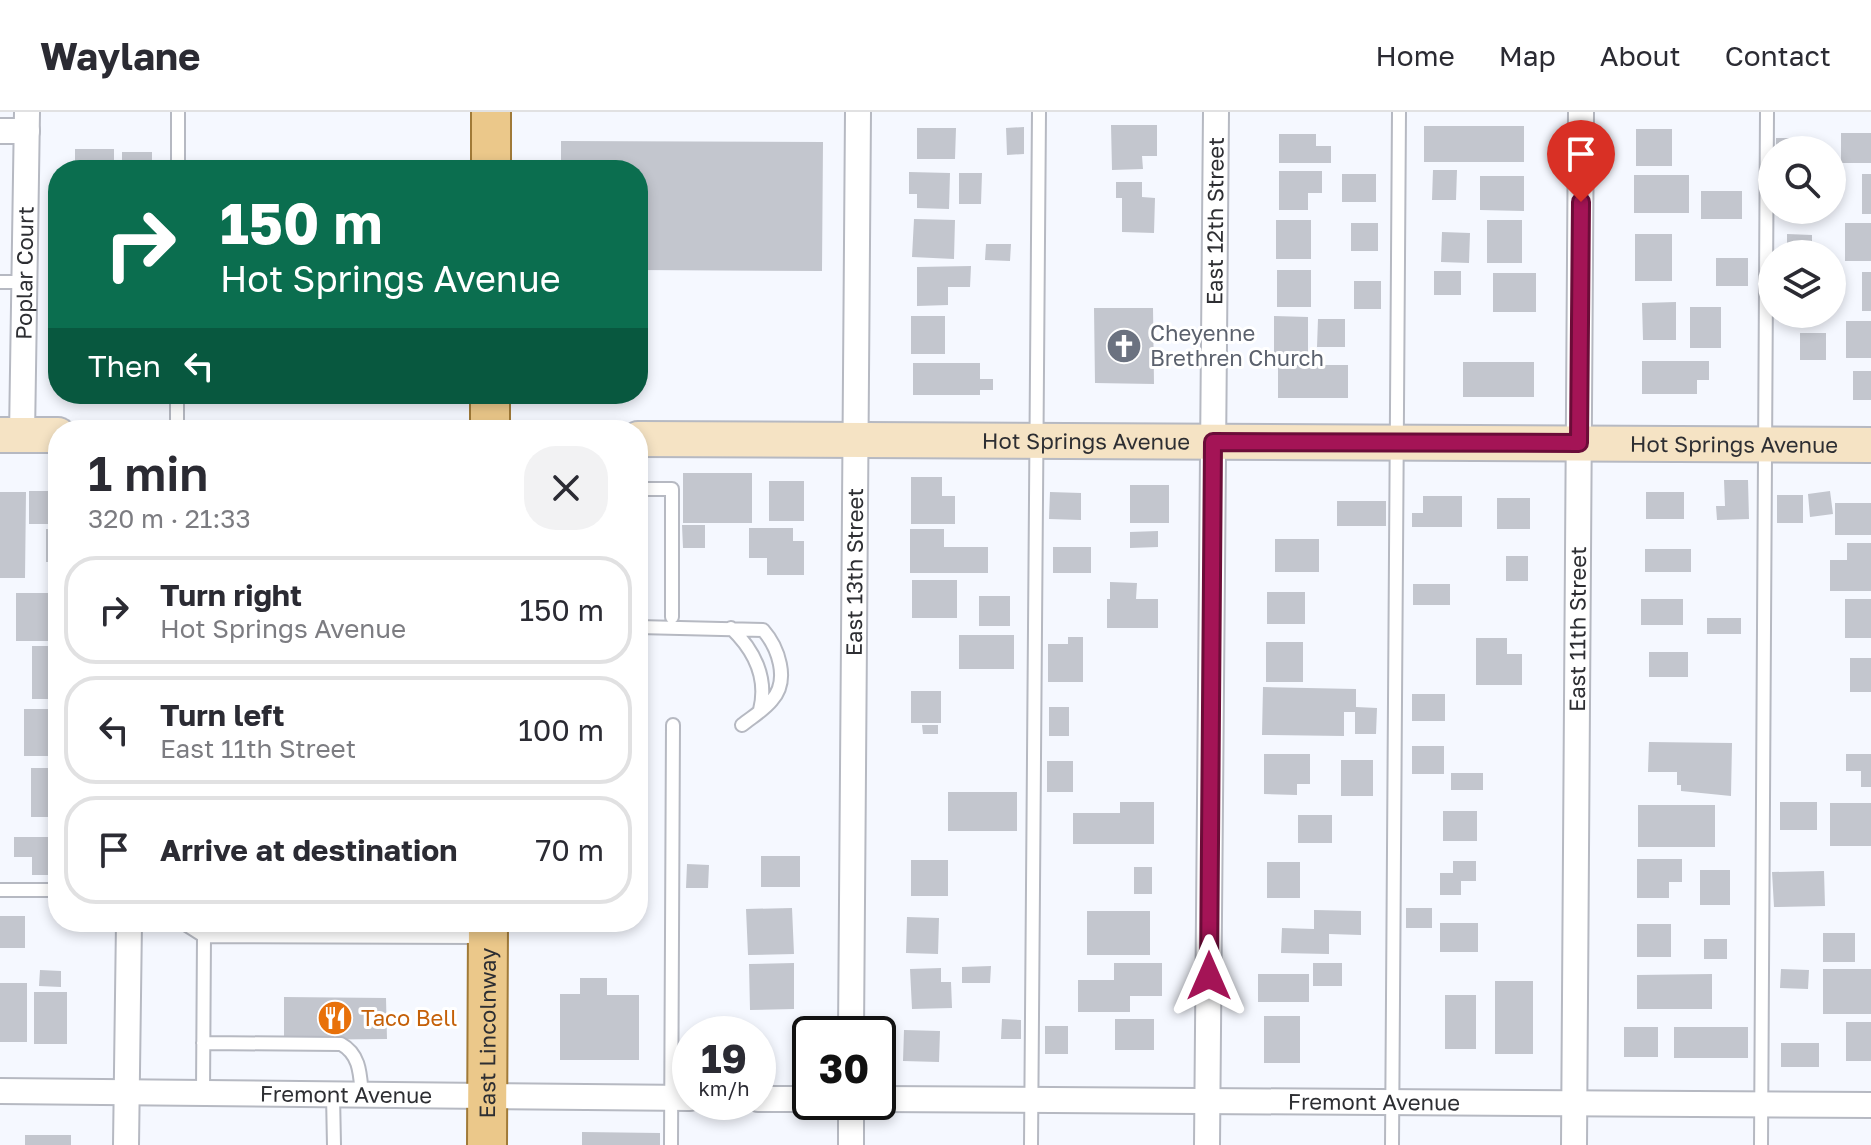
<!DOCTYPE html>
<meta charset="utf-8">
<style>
:root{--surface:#fff;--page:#f2f2f3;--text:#2b2b33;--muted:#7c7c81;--line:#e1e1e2}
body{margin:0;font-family:"Golos Text",sans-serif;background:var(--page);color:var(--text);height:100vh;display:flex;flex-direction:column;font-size:30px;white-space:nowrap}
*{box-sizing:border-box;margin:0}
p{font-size:26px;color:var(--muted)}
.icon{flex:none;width:44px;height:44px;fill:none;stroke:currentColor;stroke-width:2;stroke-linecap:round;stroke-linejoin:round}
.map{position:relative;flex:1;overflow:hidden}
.panel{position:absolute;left:48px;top:308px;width:600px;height:512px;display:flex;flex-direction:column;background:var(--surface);border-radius:32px;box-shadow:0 4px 12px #0003}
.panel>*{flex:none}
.guide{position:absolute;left:48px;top:48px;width:600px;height:244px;border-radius:32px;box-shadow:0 4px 12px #0003;background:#0b6e4f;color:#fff;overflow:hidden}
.fabs{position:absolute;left:1758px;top:24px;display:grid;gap:16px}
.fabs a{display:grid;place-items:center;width:88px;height:88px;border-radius:50%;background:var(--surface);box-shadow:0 4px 12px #0003;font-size:40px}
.speed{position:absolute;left:672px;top:904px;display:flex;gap:16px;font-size:40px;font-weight:700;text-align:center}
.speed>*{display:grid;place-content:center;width:104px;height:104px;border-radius:50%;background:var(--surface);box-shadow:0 4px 12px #0003;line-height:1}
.speed small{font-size:20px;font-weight:400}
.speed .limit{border:4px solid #111;border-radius:12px;background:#fff;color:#111}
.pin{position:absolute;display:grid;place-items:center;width:68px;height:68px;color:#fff;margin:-82px -34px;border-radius:50% 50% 50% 0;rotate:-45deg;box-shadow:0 0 8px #0007}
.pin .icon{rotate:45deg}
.me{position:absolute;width:88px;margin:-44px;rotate:0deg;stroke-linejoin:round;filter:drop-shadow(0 0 6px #0008)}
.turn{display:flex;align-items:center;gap:28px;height:168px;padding:0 40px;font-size:36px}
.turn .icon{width:104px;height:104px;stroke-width:2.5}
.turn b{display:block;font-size:56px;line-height:68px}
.then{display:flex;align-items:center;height:76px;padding:0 40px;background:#0003;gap:16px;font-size:30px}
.round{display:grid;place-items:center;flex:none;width:84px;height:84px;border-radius:32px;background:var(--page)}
.summary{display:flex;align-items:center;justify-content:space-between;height:136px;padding:0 40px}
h1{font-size:48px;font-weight:600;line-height:60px}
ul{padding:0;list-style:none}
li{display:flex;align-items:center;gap:24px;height:108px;margin:0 16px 12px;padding:0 24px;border:4px solid var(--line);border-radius:32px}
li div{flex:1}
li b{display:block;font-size:30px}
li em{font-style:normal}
header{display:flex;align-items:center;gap:48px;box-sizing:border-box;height:112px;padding:0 40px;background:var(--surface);border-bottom:2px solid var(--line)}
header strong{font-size:38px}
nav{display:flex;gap:44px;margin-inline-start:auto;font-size:28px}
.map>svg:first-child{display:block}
</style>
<header>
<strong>Waylane</strong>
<nav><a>Home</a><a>Map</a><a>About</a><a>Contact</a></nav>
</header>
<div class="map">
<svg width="1871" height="1033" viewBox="0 0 1871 1033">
<rect width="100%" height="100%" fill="#f5f8ff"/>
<path fill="#c3c6ce" d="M1111 13H1157V44H1142L1143 57 1112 58Z
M1424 14H1524V50H1424Z
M1024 15V42L1007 43 1006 16Z
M917 16H956L955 47H917Z
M1636 17H1672V54H1636Z
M1841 21H1871V51H1841Z
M1279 22H1316V34H1331V51H1279Z
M1776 26H1804V38H1776Z
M561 29 823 30 822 159 638 158V58H561Z
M75 37H114V58H75Z
M122 40H152V58H122Z
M1433 58H1457L1456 88H1432Z
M1279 59H1322V81H1308V98H1279Z
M909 60 950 61 949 97 917 96V82H909Z
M959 61H982L981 92H959Z
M1342 62H1376V90H1342Z
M1862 62H1871V102H1862Z
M1634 63H1689V101H1634Z
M1480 64H1524V99L1480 98Z
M1116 70H1142V85L1155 86 1154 121 1122 120V86H1116Z
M1701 79H1742V107H1701Z
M1784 98H1814V104H1784Z
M914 107 955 108 954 147 912 145Z
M1276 108H1311V147H1276Z
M1487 108H1522V151H1487Z
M1351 111H1378V139H1351Z
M1845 111H1871V149H1845Z
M1442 120 1470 121 1469 151 1441 150Z
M1635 122H1672V169H1635Z
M1787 122 1812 123V142H1787Z
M986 132H1011L1010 149 985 148Z
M1716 146H1748V174H1716Z
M971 154 970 175H948V193L917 194V155Z
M1277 158H1311V195H1277Z
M1434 159H1461V183H1434Z
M1862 160H1871V199H1862Z
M1493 161H1536V200H1493Z
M1354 169H1381V197H1354Z
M1676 190V228H1643L1642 191Z
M1690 195H1721V236H1690Z
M1094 196H1153L1154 272 1095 271Z
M911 204H945V242H911Z
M1274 204 1308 205V244H1274Z
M1318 207H1345V235H1317Z
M1846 209H1871V246H1846Z
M1800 221H1826V248H1800Z
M1642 249H1709V268H1697V282H1642Z
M1463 250H1534V285H1463Z
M913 251H980V267H993V278H980V283H913Z
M1278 253H1348V286H1278Z
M1853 259H1871V288H1853Z
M683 361H752V411H683Z
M911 365H942V384H955V412H911Z
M1724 368H1748L1749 407 1717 408 1716 394H1725Z
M769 369H804V409H769Z
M1130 373H1169V411H1130Z
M29 379H58V412H29Z
M1830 379 1833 402 1810 405 1808 382Z
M0 380H26L25 466H0Z
M1050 380 1081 381V408L1049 407Z
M1646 380H1684V407H1646Z
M1777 383H1803V411H1777Z
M1423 384H1462V415H1412V401H1423Z
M1497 386H1530V417H1497Z
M1337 389H1386V414H1337Z
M1835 391H1871V423H1835Z
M638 407H642V461H638Z
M682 413H705V436H683Z
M749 416H793V429H804V463H767V446H749Z
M46 417H58V450H46Z
M910 417H944V435H988V461H910Z
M1158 419V435L1130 436V420Z
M1275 427H1319V460H1275Z
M1847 431H1871V479H1830V448H1847Z
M1053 435H1091V461H1053Z
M1645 437H1691V460H1645Z
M1506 444H1528V469H1506Z
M912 468H957V506H912Z
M1110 470 1137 471 1136 487H1158V516H1107V487H1110Z
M1413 472H1450V493H1413Z
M1267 480H1305V512H1267Z
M16 481H48V496H58V529H16Z
M979 484H1010V514H979Z
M1641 487H1683V513H1641Z
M1845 487H1871V526H1845Z
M1707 506H1741V522H1707Z
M638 523H648V597H638Z
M959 523H1014V557H959Z
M1068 525H1083V570H1048V532H1068Z
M1476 526H1507V542H1522V573H1476Z
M1266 530H1303V570H1266Z
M32 534H58V587H32Z
M1649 540H1688V565H1649Z
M1850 546H1871V580H1850Z
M1263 575 1356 577V595L1377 596 1376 622H1355V600H1344V624L1262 623Z
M911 579H941V611H911Z
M1412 582H1445V609H1412Z
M1049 595H1069V624H1049Z
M24 597H54V614H58V644H24Z
M922 613H938V622H923Z
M1649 630 1732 631 1731 684 1681 679V673H1677V660H1648Z
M1412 634H1444V662H1412Z
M1264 642H1310V672H1297V683L1264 682Z
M1846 642H1871V675H1861V659H1846Z
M1341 648H1373V684H1341Z
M1047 649H1073V680H1047Z
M31 656H58V705H31Z
M1451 661H1483V678H1451Z
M948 680H1017V719H948Z
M1120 690H1154V732H1073V701H1120Z
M1780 690H1817V718H1780Z
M1830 691H1871V734H1830Z
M1638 693H1715V735H1638Z
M1443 699H1477V729H1443Z
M1298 703H1332V731H1298Z
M14 725H58V763H32V745H14Z
M761 744H800V775H761Z
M1637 747H1682V770H1669V786H1637Z
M911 748H948V784H911Z
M1453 749H1476V769H1461V783H1440V761H1453Z
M1267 750H1300V786H1267Z
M687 752 709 753 708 776H686Z
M1134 755H1152V782H1134Z
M1700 758H1730V793H1700Z
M1824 759 1825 794 1774 795 1772 760Z
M792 796 794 842 748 843 746 797Z
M1406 796H1432V816H1406Z
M1314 798 1361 799V823L1329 822V842L1281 841 1282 816 1314 817Z
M1087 799H1150V843H1087Z
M0 804H25V836H0Z
M907 805 939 806 938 842 906 841Z
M1440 811H1478V840H1440Z
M1637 812H1671V845H1637Z
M1823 821H1855V850H1823Z
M1704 827H1727V847H1704Z
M794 851V897L750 898 749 852Z
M1114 851H1162V884H1130V900H1078V868H1114Z
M1313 851H1342V874H1313Z
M991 854 990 871H962V855Z
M941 856V870H951L952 896 912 897 910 857Z
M1781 857 1809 858 1808 877 1780 876Z
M1823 857H1871V902H1823Z
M40 858 61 859V875L39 874Z
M1258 862H1309V890H1258Z
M1712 862V897H1637V863Z
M580 866H607V883H639V948H560V882H580Z
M1495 869H1533V942H1495Z
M0 871H27V930H0Z
M34 880H67V932H34Z
M1445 883H1476V937H1445Z
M284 885 386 886 387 927 284 928Z
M1264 904H1300V951H1264Z
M1002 907 1021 908V927H1001Z
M1115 907H1154V938H1115Z
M1846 910H1871V949H1846Z
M1045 914H1068V942H1045Z
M1624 915H1658V945H1624Z
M1674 915H1748V946H1674Z
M904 918 940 919 939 950 903 949Z
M1781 931H1819V955H1781Z
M582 1020 660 1021V1033H582Z
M25 1023H71V1033H25Z"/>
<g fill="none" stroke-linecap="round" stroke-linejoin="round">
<defs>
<path id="lane" d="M178 58V0
M0 170H24
M177 318V282
M638 377H672V505
M638 515 763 518C778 535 790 568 772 588 764 598 752 605 742 613
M731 516C754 538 768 566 760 598
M0 778H58
M182 810 204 824
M203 931 341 932C361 943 360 964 362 984
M203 981 204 824 483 825
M333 983 334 1033
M671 1033 673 613
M1031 1033 1039 0
M1392 1033 1399 0
M1761 1033 1767 0"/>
<g id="street">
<path d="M0 19H27"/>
<path id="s1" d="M22 323 27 0"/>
<path id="s2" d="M851 922 858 0"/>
<path id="s3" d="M0 979 690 986"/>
<path d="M758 987H810"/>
<path id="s4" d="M878 987 1871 993"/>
<path d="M126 1033 129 810"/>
<path d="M851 1033V990"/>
<path id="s5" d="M1207 1033 1216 0"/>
<path id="s6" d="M1574 1033 1581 0"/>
</g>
<g id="secondary">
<path d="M0 323H58"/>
<path id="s7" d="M638 327 1871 333"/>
</g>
<g id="primary">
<path d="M491 58V0"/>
<path d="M490 318V282"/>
<path id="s8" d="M487 1033 488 810"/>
</g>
</defs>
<use href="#lane" stroke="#b6b9c2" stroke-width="16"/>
<use href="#street" stroke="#b6b9c2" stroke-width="28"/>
<use href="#secondary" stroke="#b6b9c2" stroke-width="38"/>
<use href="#primary" stroke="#a07a38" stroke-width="42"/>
<use href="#lane" stroke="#fff" stroke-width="12"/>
<use href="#street" stroke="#fff" stroke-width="24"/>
<use href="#secondary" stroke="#f5e3c4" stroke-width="34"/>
<use href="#primary" stroke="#ebc88a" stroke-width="38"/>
</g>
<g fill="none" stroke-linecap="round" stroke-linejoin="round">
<defs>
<path id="route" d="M1209 864 1213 330 1579 331 1581 90"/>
</defs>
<use href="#route" stroke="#6b0d38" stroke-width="20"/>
<use href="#route" stroke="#a41456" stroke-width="14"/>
</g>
<defs>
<symbol id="church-disc" viewBox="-11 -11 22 22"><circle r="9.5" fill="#6b7280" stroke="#fff"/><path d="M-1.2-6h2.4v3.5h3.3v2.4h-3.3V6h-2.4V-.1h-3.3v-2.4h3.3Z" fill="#fff"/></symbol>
<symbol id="restaurant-disc" viewBox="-11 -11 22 22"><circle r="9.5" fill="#e8710a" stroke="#fff"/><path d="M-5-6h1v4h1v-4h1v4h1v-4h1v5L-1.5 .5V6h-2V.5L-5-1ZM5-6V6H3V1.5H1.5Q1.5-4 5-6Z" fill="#fff"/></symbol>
</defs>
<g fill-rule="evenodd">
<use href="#church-disc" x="1104" y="214" width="40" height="40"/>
<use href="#restaurant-disc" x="315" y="886" width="40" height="40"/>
</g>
<g text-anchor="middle" stroke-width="6" stroke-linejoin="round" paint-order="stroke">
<g font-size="22" fill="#2d2e32" stroke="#fff">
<text dy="8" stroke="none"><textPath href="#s5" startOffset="924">East 12th Street</textPath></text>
<text dy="8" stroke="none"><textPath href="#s1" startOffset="162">Poplar Court</textPath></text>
<text dy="8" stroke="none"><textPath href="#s7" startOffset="448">Hot Springs Avenue</textPath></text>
<text dy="8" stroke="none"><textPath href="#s7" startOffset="1096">Hot Springs Avenue</textPath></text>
<text dy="8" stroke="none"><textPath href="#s2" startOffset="462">East 13th Street</textPath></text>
<text dy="8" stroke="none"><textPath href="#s6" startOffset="516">East 11th Street</textPath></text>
<text dy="8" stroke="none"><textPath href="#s8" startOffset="112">East Lincolnway</textPath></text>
<text dy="8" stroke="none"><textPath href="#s3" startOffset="346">Fremont Avenue</textPath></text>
<text dy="8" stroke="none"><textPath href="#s4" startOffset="496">Fremont Avenue</textPath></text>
</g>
<g font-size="22" fill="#5b616d" stroke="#fff" text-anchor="start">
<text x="1150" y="229">Cheyenne<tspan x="1150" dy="25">Brethren Church</tspan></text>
</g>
<g font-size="22" fill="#c56008" stroke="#fff" text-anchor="start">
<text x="361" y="914">Taco Bell</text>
</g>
</g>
</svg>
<div class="fabs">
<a><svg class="icon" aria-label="search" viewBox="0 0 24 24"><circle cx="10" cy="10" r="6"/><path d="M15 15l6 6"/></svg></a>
<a><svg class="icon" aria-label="layers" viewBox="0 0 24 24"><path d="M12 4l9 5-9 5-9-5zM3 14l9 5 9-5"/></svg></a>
</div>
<div class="speed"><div>19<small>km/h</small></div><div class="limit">30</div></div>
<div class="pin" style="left:1581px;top:90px;background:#d93025"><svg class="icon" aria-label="arrive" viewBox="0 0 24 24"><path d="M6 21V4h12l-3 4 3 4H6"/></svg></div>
<svg class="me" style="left:1209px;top:864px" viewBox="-20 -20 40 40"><path d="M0-17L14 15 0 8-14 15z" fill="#a41456" stroke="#fff" stroke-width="4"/></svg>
<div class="guide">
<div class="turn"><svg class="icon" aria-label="right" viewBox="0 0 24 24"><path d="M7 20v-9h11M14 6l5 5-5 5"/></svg><div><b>150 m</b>Hot Springs Avenue</div></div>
<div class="then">Then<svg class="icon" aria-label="left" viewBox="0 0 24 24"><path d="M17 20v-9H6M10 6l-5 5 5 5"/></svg></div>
</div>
<section class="panel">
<div class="summary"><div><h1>1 min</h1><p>320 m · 21:33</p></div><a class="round"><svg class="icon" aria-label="close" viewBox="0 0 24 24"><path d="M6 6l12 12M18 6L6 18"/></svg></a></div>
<ul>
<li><svg class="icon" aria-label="right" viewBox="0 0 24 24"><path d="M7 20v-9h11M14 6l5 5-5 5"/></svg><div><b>Turn right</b><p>Hot Springs Avenue</p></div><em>150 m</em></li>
<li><svg class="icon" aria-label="left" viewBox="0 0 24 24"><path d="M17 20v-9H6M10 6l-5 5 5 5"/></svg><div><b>Turn left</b><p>East 11th Street</p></div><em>100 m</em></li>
<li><svg class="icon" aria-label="arrive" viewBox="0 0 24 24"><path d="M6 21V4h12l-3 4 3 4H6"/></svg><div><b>Arrive at destination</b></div><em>70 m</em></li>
</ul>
</section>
</div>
